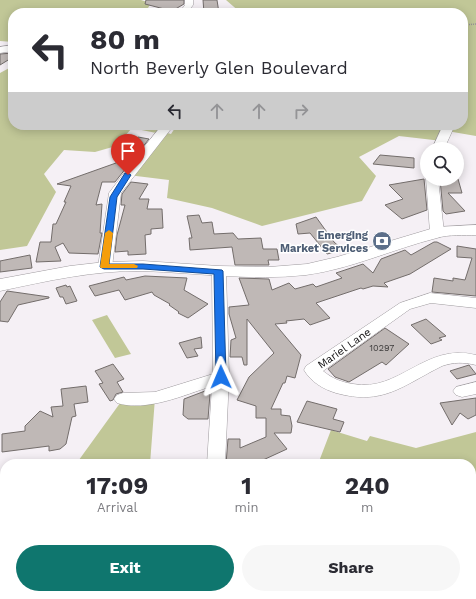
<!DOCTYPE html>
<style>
:root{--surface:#fff;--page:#f7f7f7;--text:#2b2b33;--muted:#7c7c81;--accent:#0f766e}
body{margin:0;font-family:"Work Sans",sans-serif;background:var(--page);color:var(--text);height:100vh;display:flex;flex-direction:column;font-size:15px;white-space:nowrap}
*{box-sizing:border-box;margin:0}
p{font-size:13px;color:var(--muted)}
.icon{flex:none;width:22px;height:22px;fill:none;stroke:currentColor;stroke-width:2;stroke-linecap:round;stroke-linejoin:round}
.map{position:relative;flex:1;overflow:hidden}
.details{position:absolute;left:0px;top:459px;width:476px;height:140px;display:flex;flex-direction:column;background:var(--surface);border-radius:16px 16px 0 0;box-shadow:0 2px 10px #0003}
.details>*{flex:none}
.hud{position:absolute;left:8px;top:8px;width:460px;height:122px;border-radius:16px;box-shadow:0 2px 10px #0003;background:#fff;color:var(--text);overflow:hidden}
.buttons{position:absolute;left:420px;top:142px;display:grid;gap:8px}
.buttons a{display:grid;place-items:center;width:44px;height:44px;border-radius:50%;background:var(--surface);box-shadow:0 2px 10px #0003;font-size:20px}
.pin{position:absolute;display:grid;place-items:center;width:34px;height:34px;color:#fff;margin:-41px -17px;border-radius:50% 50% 50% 0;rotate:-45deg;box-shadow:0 0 4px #0007}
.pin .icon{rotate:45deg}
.me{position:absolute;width:44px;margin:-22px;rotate:359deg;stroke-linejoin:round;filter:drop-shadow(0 0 3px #0008)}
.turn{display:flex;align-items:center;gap:14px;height:84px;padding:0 16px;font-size:18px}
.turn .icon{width:52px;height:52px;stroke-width:2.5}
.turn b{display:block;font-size:28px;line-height:34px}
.lanes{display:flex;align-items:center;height:38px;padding:0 16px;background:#0003;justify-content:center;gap:20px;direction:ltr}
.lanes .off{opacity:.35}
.eta{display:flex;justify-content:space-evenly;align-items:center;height:68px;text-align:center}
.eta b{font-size:24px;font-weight:700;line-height:28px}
.cta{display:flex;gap:8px;margin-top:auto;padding:8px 16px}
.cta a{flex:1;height:46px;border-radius:24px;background:var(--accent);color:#fff;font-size:16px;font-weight:700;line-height:46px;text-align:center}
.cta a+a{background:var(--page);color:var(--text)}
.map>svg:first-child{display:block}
</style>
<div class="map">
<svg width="476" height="599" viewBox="0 0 476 599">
<rect width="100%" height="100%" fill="#f5f0f5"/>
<path fill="#c1c797" d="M0 0H141L151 3 145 13H13V42L0 41Z
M226 0H476V136L447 131 442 141 399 136 359 157 376 176 362 201 262 226 212 208 167 198 169 180 128 175 161 134 132 128 116 146 95 152 64 150 44 174 56 192 27 246 0 250V73L13 66V125H139L171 134 177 125H463V13H241Z
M107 315 131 354 115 358 92 320Z
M155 398 150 464H76L123 399Z
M331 430 367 441 370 436 416 448 476 432V599H0V500L5 499V594H471V464H318Z"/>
<path fill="#bfb8b6" stroke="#736d6b" d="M146 0H184V4L172 11 145 4Z
M203 0H217L219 13H204Z
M13 53V57L0 65V54Z
M138 137 149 139 115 182H102L96 205 102 204 100 233H102L98 254 69 253 63 243 55 247 61 261 36 262 40 242H51L53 224H56L66 202H64L71 186 57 184 116 163 122 155H125Z
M380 155 414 158V168L373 164Z
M424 179 427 210 402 219 385 205 403 199 389 185Z
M440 179H458L462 193H448L465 211 446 214 443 211Z
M131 182 148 184 139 199H149L147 209H162L163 228 151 229V234L145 235 146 254 128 255V251L115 252 117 235 125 205H121L122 194Z
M199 215 202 223 212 222 214 234 233 233 238 239 261 238 263 249H277L279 260H268L269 265H235L232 247 190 250 189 238H192L187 216Z
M316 217 334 242 343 250 327 254 310 233 298 234 296 224Z
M434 242H437L451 249 410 274 384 283 388 287 373 286 363 289 361 288 316 303 330 318 310 325 304 319 286 321 287 323 275 324 301 355 295 378 287 376 285 383H283L271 409H281V415L290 416 292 426 291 433H274L287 449 263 460 264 464H226L228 439H240V448L266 437V418H256V406L237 400 249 377 274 353 247 319V365H244L242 357H230L231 340 236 338 229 314V307L249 305 239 278 269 279 272 290 289 283 295 289 313 284 316 287 342 278 336 273 363 264 373 273 381 259 405 250 411 255Z
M457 246 476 249V296L432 292 434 278 453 281V278L465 280 472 258 457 257Z
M30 255 32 268 0 272V261Z
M145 276 187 278 184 290 208 304 188 318 178 313 179 312 169 305 170 304 154 295 152 292 125 300 119 290 95 296 89 286 124 277 126 280Z
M66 285 67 287 70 286 77 301 66 304 63 297H60L56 288Z
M7 291 49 297V298L18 305 8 322 0 321V302Z
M426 319 446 336 439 338 442 340 431 344 411 325Z
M385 328 409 344 386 365 382 362 349 382 335 377 328 369Z
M201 337 202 348 194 349 198 356 187 358 179 343Z
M113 364 124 379 117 382 123 392 116 394 113 400 110 401 99 384 103 383 95 371Z
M469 365 476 374 457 379 450 371Z
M86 386 88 402 74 404 76 416 72 417 66 444 60 449 49 451V446L2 452V434L25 431V426L40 411 53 417 51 407 63 406 61 389Z
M205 391V394H210L208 419H188L183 415 184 399Z
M476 398V415L468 419 460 413 452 425 440 403Z
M307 401 337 409 333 419 344 422 340 432 297 422Z"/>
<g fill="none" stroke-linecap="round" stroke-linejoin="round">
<defs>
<path id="minor" d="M185 0H193V5L187 13H179L185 5Z
M13 45V51L0 53V47Z
M162 125H174L121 193 112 267 110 270 105 271 100 270 98 267 109 193 139 153Z
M443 125H455L444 149H432Z
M427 177V179H438L444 232 442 235H432L430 232 426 179Z
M219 267 224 268 226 271 229 377 225 464H207L212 386C184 395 147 412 117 403L114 399 117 395 123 393 155 392 213 374 212 271 214 268Z
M430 293 476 298V308L431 303 410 309 323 371C333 379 341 382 353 384 399 393 425 342 476 355V365C463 362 454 362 442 366 402 386 383 406 336 393 323 389 311 382 304 370L306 366 400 303Z
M476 382V394L462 397 456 395 453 391 456 387Z"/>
<path id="major" d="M476 225V235C464 236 449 234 437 238 393 249 351 269 306 275 252 281 198 273 143 271 95 270 47 281 0 291V279L70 266 105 262 143 261 219 266 269 267 307 264 337 257 437 227Z"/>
</defs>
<use href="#minor" stroke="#9e9a9e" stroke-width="1"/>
<use href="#major" stroke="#9e9a9e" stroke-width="1"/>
<path stroke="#969296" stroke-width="1.5" stroke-dasharray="1 1" stroke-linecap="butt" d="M463 25 476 24"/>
<path stroke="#969296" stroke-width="2" stroke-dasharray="1.5 1.5" stroke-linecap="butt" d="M86 125 92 127 112 125"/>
<use href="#minor" fill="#fff" fill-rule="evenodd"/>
<use href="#major" fill="#fff" fill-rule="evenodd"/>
</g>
<path fill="#1a73e8" stroke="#114b97" d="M125 173H128L131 175 117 197 109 264H143L222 270 223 271 226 377 224 379 221 380 216 377 214 274 143 269H104L100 267 110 197Z"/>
<path fill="#f59e0b" d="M109 230 113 233 109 264H134L138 266 137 268H101L100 267 105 233Z"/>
<defs>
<symbol id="bank-disc" viewBox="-11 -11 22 22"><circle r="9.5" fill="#5c6f8a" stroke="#fff"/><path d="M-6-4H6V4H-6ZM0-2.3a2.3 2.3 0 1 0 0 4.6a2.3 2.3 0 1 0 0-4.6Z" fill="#fff"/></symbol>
</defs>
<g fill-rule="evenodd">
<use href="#bank-disc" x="371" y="230" width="22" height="22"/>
</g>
<g text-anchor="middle" stroke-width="3" stroke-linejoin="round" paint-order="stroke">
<g font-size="9" fill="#3d3b3b">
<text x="382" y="351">10297</text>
</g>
<g font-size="11" font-weight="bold" fill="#4e5e75" stroke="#fff" text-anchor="end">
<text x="368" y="239">Emerging<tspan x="368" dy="13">Market Services</tspan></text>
</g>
<g font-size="11" fill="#121112" stroke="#fff">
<text transform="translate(344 348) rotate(-35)" y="4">Mariel Lane</text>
</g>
</g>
</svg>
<div class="buttons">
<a><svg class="icon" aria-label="search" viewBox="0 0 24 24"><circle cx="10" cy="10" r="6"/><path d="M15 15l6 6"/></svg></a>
</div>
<div class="pin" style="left:128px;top:175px;background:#d93025"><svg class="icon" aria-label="arrive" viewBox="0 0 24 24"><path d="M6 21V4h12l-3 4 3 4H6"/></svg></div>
<svg class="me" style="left:221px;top:377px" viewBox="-20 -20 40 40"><path d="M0-17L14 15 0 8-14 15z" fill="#1a73e8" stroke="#fff" stroke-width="4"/></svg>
<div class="hud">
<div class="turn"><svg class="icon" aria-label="left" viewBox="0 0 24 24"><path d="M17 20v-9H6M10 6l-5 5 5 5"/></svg><div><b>80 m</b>North Beverly Glen Boulevard</div></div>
<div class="lanes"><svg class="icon" aria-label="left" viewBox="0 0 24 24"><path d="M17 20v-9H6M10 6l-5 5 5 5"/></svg><svg class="icon off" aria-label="ahead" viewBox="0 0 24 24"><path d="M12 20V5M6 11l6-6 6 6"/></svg><svg class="icon off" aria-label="ahead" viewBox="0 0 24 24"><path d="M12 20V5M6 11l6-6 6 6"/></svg><svg class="icon off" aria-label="right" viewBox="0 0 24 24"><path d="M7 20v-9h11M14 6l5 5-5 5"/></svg></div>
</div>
<section class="details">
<div class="eta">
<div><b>17:09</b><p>Arrival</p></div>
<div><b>1</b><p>min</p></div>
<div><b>240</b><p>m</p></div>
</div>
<div class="cta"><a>Exit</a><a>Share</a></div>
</section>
</div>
